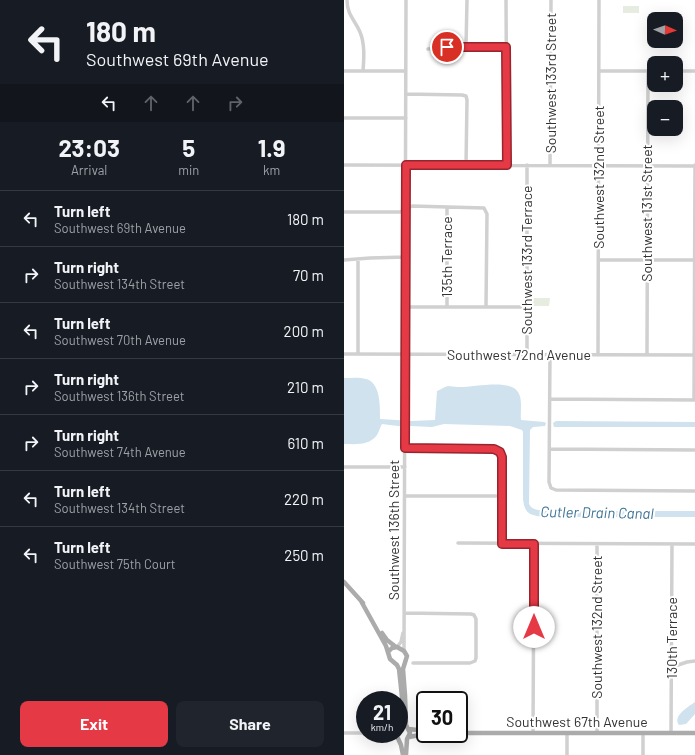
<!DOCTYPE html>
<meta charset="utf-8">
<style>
:root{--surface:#171b24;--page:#20242c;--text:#f1f3f6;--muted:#9ea1a6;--line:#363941;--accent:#e63946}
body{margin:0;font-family:Barlow,sans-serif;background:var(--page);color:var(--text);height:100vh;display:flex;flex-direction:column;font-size:15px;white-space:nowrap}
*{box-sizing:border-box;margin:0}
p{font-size:13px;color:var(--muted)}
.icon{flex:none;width:22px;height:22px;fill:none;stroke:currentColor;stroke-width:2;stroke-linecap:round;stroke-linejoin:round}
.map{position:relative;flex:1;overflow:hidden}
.panel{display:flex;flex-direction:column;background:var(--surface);width:344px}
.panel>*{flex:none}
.banner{background:#171b24;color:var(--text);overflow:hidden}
.needle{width:26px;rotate:92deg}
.tools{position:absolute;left:303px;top:12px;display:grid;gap:8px}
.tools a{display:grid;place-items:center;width:36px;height:36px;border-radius:8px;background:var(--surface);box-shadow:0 4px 16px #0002;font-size:20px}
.speed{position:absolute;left:12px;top:691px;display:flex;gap:8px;font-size:20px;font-weight:700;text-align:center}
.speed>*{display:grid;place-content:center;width:52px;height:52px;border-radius:50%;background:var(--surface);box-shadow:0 4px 16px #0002;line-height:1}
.speed small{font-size:10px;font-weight:400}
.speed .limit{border:2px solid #111;border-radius:6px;background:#fff;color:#111}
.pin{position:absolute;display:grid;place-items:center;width:34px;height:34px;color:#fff;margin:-17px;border:2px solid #fff;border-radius:50%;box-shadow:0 1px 4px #0007}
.me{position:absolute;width:44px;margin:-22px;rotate:0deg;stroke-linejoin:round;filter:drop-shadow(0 0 3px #0008)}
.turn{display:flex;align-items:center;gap:14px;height:84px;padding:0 20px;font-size:18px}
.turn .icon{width:52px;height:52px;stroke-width:2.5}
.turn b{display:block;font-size:28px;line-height:34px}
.lanes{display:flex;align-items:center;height:38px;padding:0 20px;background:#0003;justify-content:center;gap:20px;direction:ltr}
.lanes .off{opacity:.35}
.eta{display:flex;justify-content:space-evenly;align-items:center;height:68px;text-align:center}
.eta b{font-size:24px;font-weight:700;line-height:28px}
.cta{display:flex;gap:8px;margin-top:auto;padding:8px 20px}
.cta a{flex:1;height:46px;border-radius:8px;background:var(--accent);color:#fff;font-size:16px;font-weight:700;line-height:46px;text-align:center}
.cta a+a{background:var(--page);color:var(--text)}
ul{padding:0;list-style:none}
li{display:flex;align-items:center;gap:12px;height:56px;padding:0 20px;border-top:1px solid var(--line)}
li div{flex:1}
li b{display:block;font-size:15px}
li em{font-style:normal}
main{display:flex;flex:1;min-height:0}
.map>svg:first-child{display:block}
</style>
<main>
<section class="panel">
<div class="banner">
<div class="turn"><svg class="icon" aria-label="left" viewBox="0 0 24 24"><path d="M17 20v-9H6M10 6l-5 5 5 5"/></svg><div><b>180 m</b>Southwest 69th Avenue</div></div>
<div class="lanes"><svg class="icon" aria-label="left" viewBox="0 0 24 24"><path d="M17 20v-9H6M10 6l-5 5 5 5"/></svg><svg class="icon off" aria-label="ahead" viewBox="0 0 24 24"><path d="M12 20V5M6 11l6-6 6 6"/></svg><svg class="icon off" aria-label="ahead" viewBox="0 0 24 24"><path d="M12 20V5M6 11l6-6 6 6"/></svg><svg class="icon off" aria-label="right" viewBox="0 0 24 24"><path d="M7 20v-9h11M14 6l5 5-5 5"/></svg></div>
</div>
<div class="eta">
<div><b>23:03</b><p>Arrival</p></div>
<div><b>5</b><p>min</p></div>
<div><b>1.9</b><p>km</p></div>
</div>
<ul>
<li><svg class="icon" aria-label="left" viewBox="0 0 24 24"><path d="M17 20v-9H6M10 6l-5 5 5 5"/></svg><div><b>Turn left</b><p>Southwest 69th Avenue</p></div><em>180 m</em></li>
<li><svg class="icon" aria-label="right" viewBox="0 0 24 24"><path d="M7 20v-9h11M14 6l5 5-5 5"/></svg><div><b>Turn right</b><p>Southwest 134th Street</p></div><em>70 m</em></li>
<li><svg class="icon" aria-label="left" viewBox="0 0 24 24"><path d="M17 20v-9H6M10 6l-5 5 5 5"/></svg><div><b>Turn left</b><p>Southwest 70th Avenue</p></div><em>200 m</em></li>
<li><svg class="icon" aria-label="right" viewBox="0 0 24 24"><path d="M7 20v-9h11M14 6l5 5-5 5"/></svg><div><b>Turn right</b><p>Southwest 136th Street</p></div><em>210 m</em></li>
<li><svg class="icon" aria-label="right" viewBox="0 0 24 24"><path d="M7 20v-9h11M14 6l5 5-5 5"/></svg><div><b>Turn right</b><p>Southwest 74th Avenue</p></div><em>610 m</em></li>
<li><svg class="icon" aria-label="left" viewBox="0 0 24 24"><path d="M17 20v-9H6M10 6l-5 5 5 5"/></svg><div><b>Turn left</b><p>Southwest 134th Street</p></div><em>220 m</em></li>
<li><svg class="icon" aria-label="left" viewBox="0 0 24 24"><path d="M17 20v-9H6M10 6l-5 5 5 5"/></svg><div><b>Turn left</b><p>Southwest 75th Court</p></div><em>250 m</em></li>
</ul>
<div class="cta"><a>Exit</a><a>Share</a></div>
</section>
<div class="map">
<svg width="351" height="755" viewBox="0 0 351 755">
<rect width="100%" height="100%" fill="#fff"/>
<path fill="#e6ecdf" d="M279 6H295V13H279Z
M189 298H206L205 306H189Z"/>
<path fill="#cfe2ee" d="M0 378C7 378 15 377 22 379 37 383 36 407 36 419L68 421 91 420 93 391C96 390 100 387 104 386 107 386 110 387 113 387 128 388 165 378 174 392 179 399 176 412 177 420L200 422 202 423 201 426 189 427 186 430 185 504C188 510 194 510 201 511H351V517H200C186 515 181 515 179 499V432L178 430 166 426 100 424 88 427 67 426 62 427 38 424C36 427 35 432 33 435 25 446 11 444 0 444Z
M212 421 351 422V427H210L209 423Z
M351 702V714L342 724 335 725C328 716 344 707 351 702Z"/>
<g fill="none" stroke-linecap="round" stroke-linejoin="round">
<path stroke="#d0d0d0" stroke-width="3.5" d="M3 0C3 15 11 20 16 32 21 44 20 58 19 71
M162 0 163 165
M122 47 123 0
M84 49 103 47H162
M0 71H62
M255 71H310
M332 71H351
M62 94 118 95 122 96 123 100 122 165
M0 118H62
M0 165 351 166
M206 165 207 0
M0 212H56L68 206 140 208 143 214 142 307
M0 260 26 258 62 257
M254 260H351
M62 307H183
M103 307V207
M0 354 351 355
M14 354V259
M183 355V165
M206 355 205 482 207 488 212 490 351 491
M254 355 255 0
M303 355 304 71
M206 399 351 400
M350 400 351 165
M61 448 150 449 155 451 158 457V544
M206 449 351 450
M0 467H61
M61 496H158
M114 543 351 544
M61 613 127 614 130 615 132 619V658L131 661 126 663H69
M53 647 57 642 59 633
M60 651 62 0
M328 667 343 662 351 661
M0 733H21
M189 733 190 544
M253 733V544
M327 733 328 544
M37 734 53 737
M223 734V755
M299 755V733"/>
<path stroke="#ababab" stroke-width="4.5" d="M0 582 19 603
M17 601 42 646 46 659 53 665 55 669 58 697 56 727
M38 633 43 640 52 647
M44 652 48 648 53 647 60 651 63 656 59 669 61 695 62 725 66 733 63 739 62 755
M65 729 81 731
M115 733H351
M52 734 57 745 59 755
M65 737 81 734"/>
</g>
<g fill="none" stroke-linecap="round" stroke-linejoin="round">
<defs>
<path id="route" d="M103 47H162L163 165H62L61 448 150 449 156 452 158 457V544H190V627"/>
</defs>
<use href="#route" stroke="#96252e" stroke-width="10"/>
<use href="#route" stroke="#e63946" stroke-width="7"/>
</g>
<g text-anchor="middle" stroke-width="4" stroke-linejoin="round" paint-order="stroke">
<g font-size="14" fill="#333" stroke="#fff">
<text transform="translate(207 83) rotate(-90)" y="5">Southwest 133rd Street</text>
<text transform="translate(255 177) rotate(-90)" y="5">Southwest 132nd Street</text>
<text transform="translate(303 213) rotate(-90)" y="5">Southwest 131st Street</text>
<text transform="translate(103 257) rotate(-90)" y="5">135th Terrace</text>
<text transform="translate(183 260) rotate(-90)" y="5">Southwest 133rd Terrace</text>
<text x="175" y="360">Southwest 72nd Avenue</text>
<text transform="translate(50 530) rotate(-90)" y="5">Southwest 136th Street</text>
<text transform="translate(253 627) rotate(-90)" y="5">Southwest 132nd Street</text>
<text transform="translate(328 638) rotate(-90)" y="5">130th Terrace</text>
<text x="233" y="727">Southwest 67th Avenue</text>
</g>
<g font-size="15" font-style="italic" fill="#3f7597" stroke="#fff">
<text transform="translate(253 513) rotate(1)" y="5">Cutler Drain Canal</text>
</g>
</g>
</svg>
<div class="tools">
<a><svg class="needle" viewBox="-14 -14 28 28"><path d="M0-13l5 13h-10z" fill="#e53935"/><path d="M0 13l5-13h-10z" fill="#9ea1a6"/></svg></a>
<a>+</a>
<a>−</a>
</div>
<div class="speed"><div>21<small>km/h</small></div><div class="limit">30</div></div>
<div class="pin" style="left:103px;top:47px;background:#d93025"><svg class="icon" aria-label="arrive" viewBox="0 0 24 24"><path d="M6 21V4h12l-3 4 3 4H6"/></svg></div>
<svg class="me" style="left:190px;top:627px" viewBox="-20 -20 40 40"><circle r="19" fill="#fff"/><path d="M0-13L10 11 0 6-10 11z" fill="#e63946"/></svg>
</div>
</main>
